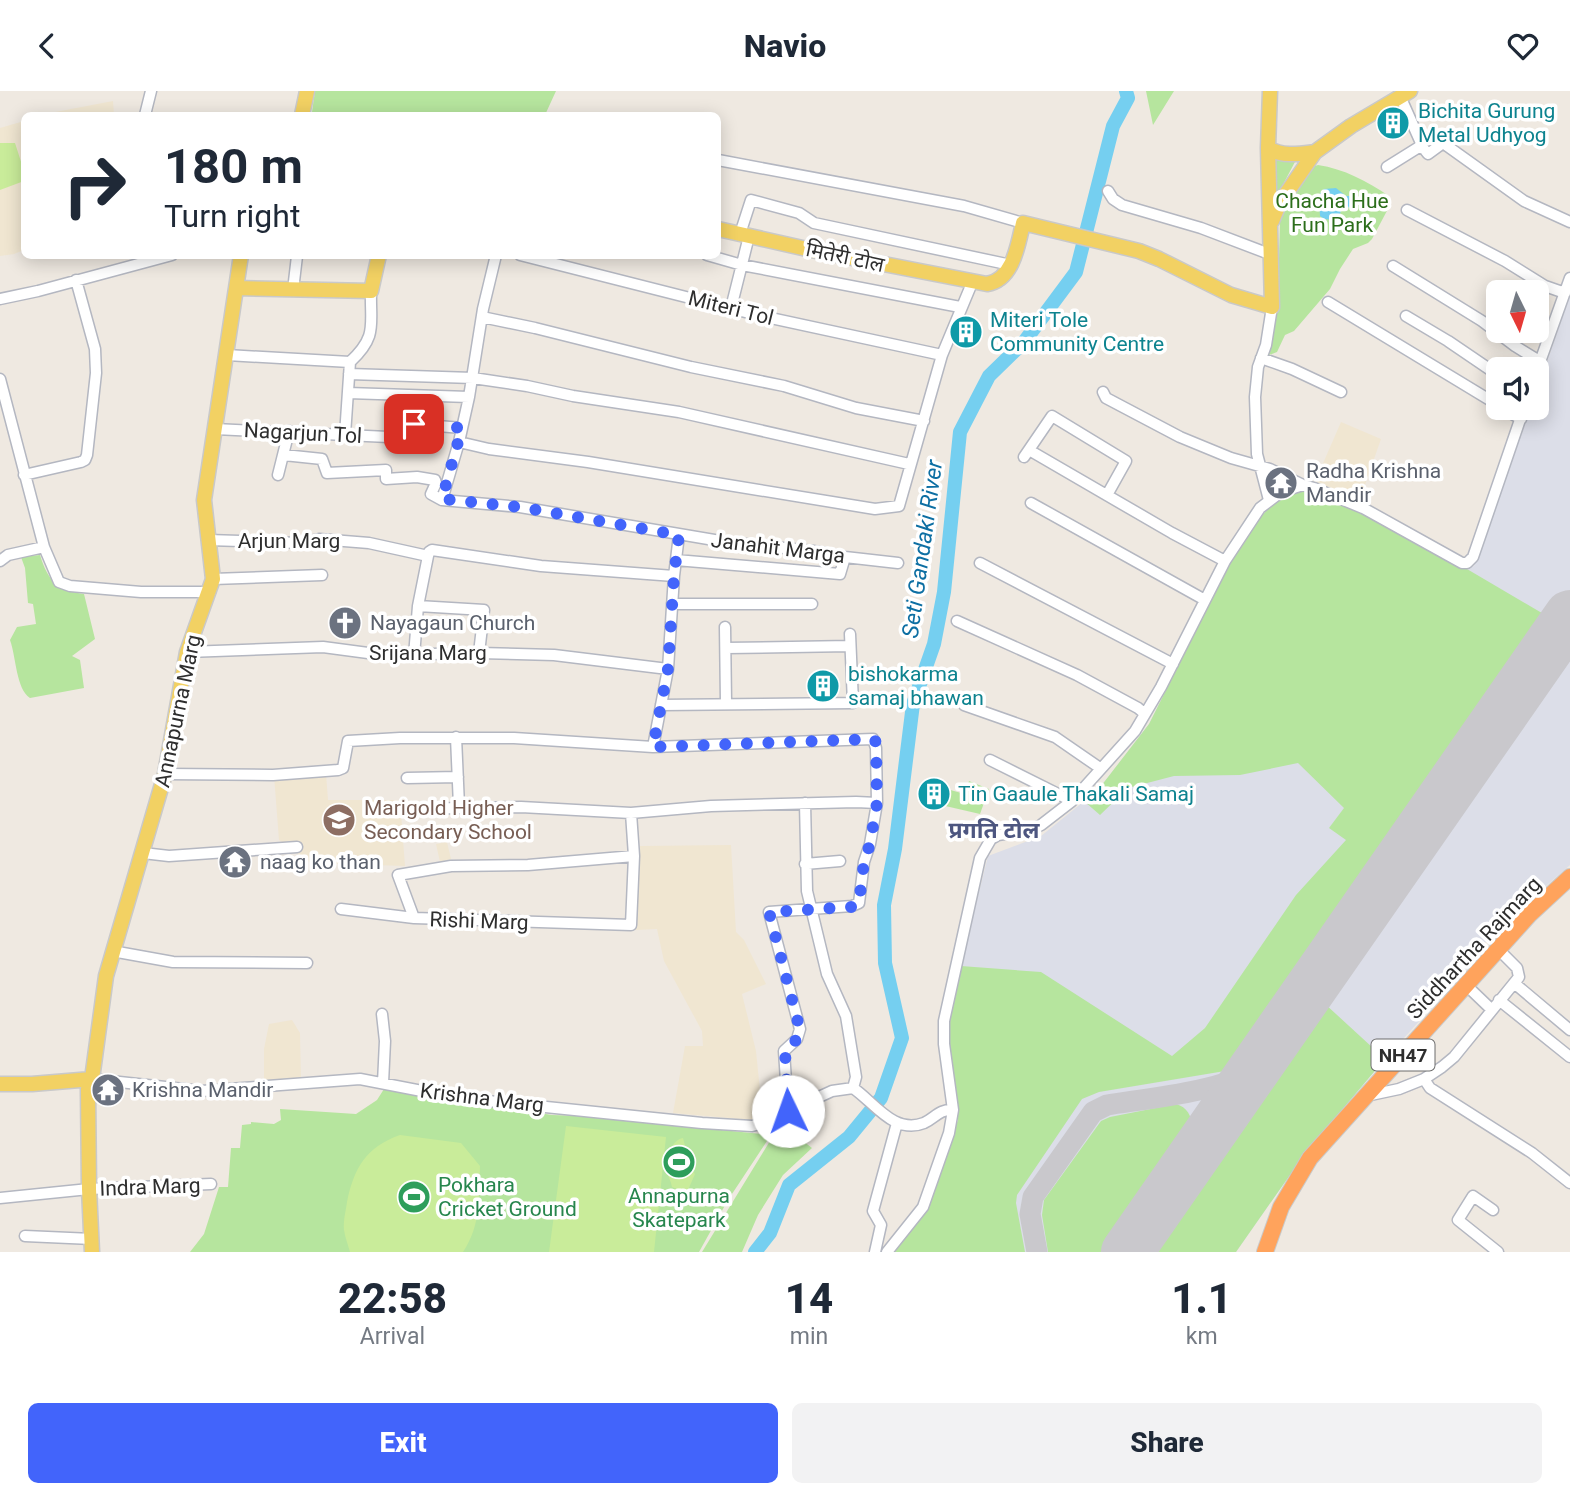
<!DOCTYPE html>
<meta charset="utf-8">
<style>
:root{--surface:#fff;--page:#f2f2f3;--text:#1f2937;--muted:#747a83;--accent:#4264fb}
body{margin:0;font-family:Roboto,"Noto Sans Devanagari",sans-serif;background:var(--page);color:var(--text);height:100vh;display:flex;flex-direction:column;font-size:26px;white-space:nowrap}
*{box-sizing:border-box;margin:0}
p{font-size:23px;color:var(--muted)}
.icon{flex:none;width:38px;height:38px;fill:none;stroke:currentColor;stroke-width:2;stroke-linecap:round;stroke-linejoin:round}
.map{position:relative;height:1161px;overflow:hidden}
.side{display:flex;flex-direction:column;background:var(--surface);flex:1}
.side>*{flex:none}
.banner{position:absolute;left:21px;top:21px;width:700px;height:147px;border-radius:10px;box-shadow:0 4px 18px #0003;background:#fff;color:var(--text);overflow:hidden}
.needle{width:46px;rotate:175deg}
.controls{position:absolute;left:1486px;top:189px;display:grid;gap:14px}
.controls a{display:grid;place-items:center;width:63px;height:63px;border-radius:10px;background:var(--surface);box-shadow:0 4px 18px #0003;font-size:35px}
.pin{position:absolute;display:grid;place-items:center;width:60px;height:60px;color:#fff;margin:-30px;border-radius:14px;box-shadow:0 4px 10px #0006}
.me{position:absolute;width:77px;margin:-38px;rotate:357deg;stroke-linejoin:round;filter:drop-shadow(0 0 5px #0008)}
.turn{display:flex;align-items:center;gap:24px;height:147px;padding:0 28px;font-size:32px}
.turn .icon{width:91px;height:91px;stroke-width:2.5}
.turn b{display:block;font-size:49px;line-height:60px}
.eta{display:flex;justify-content:space-evenly;align-items:center;height:119px;text-align:center}
.eta b{font-size:42px;font-weight:800;line-height:49px}
.action{display:flex;gap:14px;margin-top:auto;padding:14px 28px}
.action a{flex:1;height:80px;border-radius:10px;background:var(--accent);color:#fff;font-size:28px;font-weight:800;line-height:80px;text-align:center}
.action a+a{background:var(--page);color:var(--text)}
header{display:flex;justify-content:space-between;align-items:center;height:91px;padding:0 28px;background:var(--surface);font-size:32px;font-weight:800}
.map>svg:first-child{display:block}
</style>
<header><svg class="icon" aria-label="back" viewBox="0 0 24 24"><path d="M15 5l-7 7 7 7"/></svg>Navio<svg class="icon" aria-label="heart" viewBox="0 0 24 24"><path d="M12 20l-8-8c-3-5 5-10 8-4 3-6 11-1 8 4z"/></svg></header>
<div class="map">
<svg width="1570" height="1161" viewBox="0 0 1570 1161">
<rect width="100%" height="100%" fill="#efe9e1"/>
<path fill="#f0e6d1" d="M113 10 114 24H43L50 22Z
M24 30V159L14 163 0 165V37Z
M1341 331 1381 348 1360 408 1314 393Z
M326 683 328 709H400L405 775 311 772 279 749 274 684Z
M447 751 451 768 440 771 436 753Z
M731 754 736 841 744 849 766 893 742 903 756 960 763 1030 673 1022 685 955H703L702 940 664 870 657 838 635 839 640 755Z
M292 929 300 942 301 989 264 993V958L269 933Z"/>
<path fill="#dcdee8" d="M1570 204V774L1525 813 1491 851H1483L1481 854 1478 857 1481 862 1385 968 1306 1061 1236 1161H891L925 1121 958 1029 947 929 988 765 1041 745 1098 699 1149 633 1232 468 1245 454 1260 427 1281 408 1416 448 1463 478 1474 475 1531 317H1536L1537 300Z"/>
<path fill="#b6e59e" d="M315 0H556L545 24H320L312 21Z
M1146 0H1174L1153 34Z
M1277 67 1296 69 1278 103H1275L1274 70Z
M1318 74C1344 78 1367 90 1389 105V116L1372 148 1368 152 1353 158 1340 178 1330 198 1294 240 1285 244 1277 261 1269 264 1278 207 1280 129 1295 99 1309 77Z
M1297 399H1305L1359 418 1416 448 1547 525 1225 980 1099 1001 1082 1008 1017 1104 1016 1112 1025 1161H891L925 1121 958 1029 947 929 961 875 1041 881 1172 965 1205 937 1296 804 1346 749 1329 737 1344 717 1298 672 1240 684 1174 685 1128 697 1100 724 1085 711 1098 699 1149 633 1232 468C1244 455 1250 440 1261 426 1270 414 1284 407 1297 399Z
M40 464C48 490 57 499 84 503L95 548 72 565 80 569 84 597 30 607C16 598 16 565 10 549L17 536 36 533 33 513 28 512 25 477 21 466Z
M969 690 989 698 980 723 941 714 943 697 965 703Z
M1324 912 1385 968 1306 1061 1236 1161H1150Z
M384 998 552 1024 581 1025 771 1044 728 1109 699 1161H190L204 1143 219 1096H228L231 1057H240L242 1034 251 1033V1031L274 1033 281 1029 280 1018 356 1023 377 1009Z
M1176 1013C1187 1016 1192 1025 1192 1036L1105 1161H1048L1042 1124 1044 1109 1101 1030 1110 1026Z
M770 1050H803L812 1057 783 1084 758 1124 742 1161H702Z"/>
<path fill="#c9ec9a" d="M0 52H15L24 80V90L0 99Z
M566 1035 666 1046 654 1161H549Z
M400 1044 461 1052 480 1075C479 1107 481 1134 463 1161H350C348 1154 345 1146 344 1139 343 1130 346 1119 347 1111 354 1077 366 1056 400 1044Z
M683 1047 691 1078 695 1083 688 1099 684 1101 672 1096C671 1090 668 1086 667 1080 666 1068 671 1049 683 1047Z"/>
<path fill="#75cff0" d="M1336 97 1346 105H1355L1358 111 1352 117 1347 116 1341 119 1340 123 1333 129 1324 128 1320 125 1319 104 1324 98Z"/>
<g fill="none" stroke-linecap="round" stroke-linejoin="round">
<path stroke="#75cff0" stroke-width="14" d="M755 1161 770 1142 789 1094 849 1046 881 1007 902 947 885 872 884 814 895 758 913 613 934 553 944 501 960 341 989 285 1024 251 1076 181 1113 35 1128 7 1126 0"/>
<path stroke="#c9c8cc" stroke-width="21" d="M1037 1161 1030 1123 1033 1106 1093 1021 1107 1014C1143 1008 1226 1000 1253 979"/>
<path stroke="#c9c8cc" stroke-width="52" d="M1127 1161 1570 525"/>
<defs>
<path id="minor" d="M145 24 151 0
M1419 56 1424 58 1428 63 1443 52 1524 110 1570 131
M718 69 964 115 1023 132
M1387 76 1419 56 1421 52 1400 5
M1108 100 1113 108 1122 114 1201 137 1272 164
M1407 119 1505 170 1545 195 1565 202
M740 143 751 109 799 122 814 132 1011 174
M520 164 757 224 942 264
M707 164 742 174 960 216
M1393 175 1482 230 1515 255 1541 271
M293 199 297 165
M0 208 38 200 172 164
M1328 211 1498 314
M731 217 749 145
M1406 225 1448 250 1498 284
M482 226 535 237 691 276 784 295 856 317 924 330
M227 264 350 271
M1261 267 1292 278 1341 301
M1536 282 1570 187
M349 283 473 287 527 295 573 305 679 321 909 373
M0 288 44 456 59 491 70 495 141 501H210
M1103 301 1106 307 1180 346 1231 367 1270 378 1303 394
M348 302 469 306
M1502 317 1521 328
M215 338 410 347 414 333 462 337
M345 344 350 271C378 245 370 234 371 200
M459 351 489 358 588 371 875 418 899 415 942 264 972 192
M1029 359 1172 442 1225 470
M284 364 322 368 327 382 386 379V388L417 386 435 389 436 392 431 403 442 409 520 416 726 451 813 460 845 466 898 472
M1024 366 1052 325 1126 370 1107 404
M24 384 81 371 85 369 87 364 96 282 95 258 76 189
M278 384 289 340
M442 409 459 351 469 306 483 218 496 164
M1269 409 1257 363 1255 306 1258 276 1266 254 1272 216
M1031 412 1205 509
M208 449 301 452 319 448 369 452 428 465 429 461 432 459 541 475 674 485
M676 469 840 483 845 466
M0 470 8 464 44 456
M980 472 1173 573
M213 488 322 484
M672 513H812
M418 515 484 519 479 562
M957 530 1077 584 1138 617 1145 623
M725 536 726 612
M726 557 850 555
M187 561 323 556 383 564 479 562 554 564 668 578
M414 565 418 515 428 465
M661 614 853 612 850 543
M964 614 1055 646 1100 677
M456 646 459 715
M653 656 668 578 674 485 679 444
M990 669 1072 710
M165 683 273 684 338 679 343 677 348 650 400 647H514L653 656 873 648 876 657 877 712 870 753 864 771 859 812 852 815 769 821 800 938 797 948 784 960 788 1020
M407 687 458 686
M404 718 521 716 631 722 711 715 856 711 877 712
M143 762 169 765 297 756
M805 773 840 770
M341 818 414 827 631 834 634 765 631 722
M414 827 398 784 451 775 528 774 634 765
M112 860 173 871 307 872
M1514 892 1570 939
M1467 895 1492 919
M1499 909 1570 966
M382 923 385 950 383 992
M92 988 202 1000 360 988 458 1007 702 1032 752 1035 760 1033 832 1000 853 997 856 986 846 925 827 883 807 800 805 712
M1424 988 1430 997 1532 1062 1570 1092
M853 997C874 1011 894 1044 924 1032 935 1027 939 1018 953 1019
M1366 1005 1399 998 1424 988 1442 976 1454 966 1519 886 1517 877 1498 858
M0 1107 89 1098 211 1093
M1493 1119 1473 1105 1458 1129 1498 1161
M25 1145 92 1148
M875 1161 881 1134 873 1120 897 1032
M887 1161 923 1116 949 1042 953 1019 944 953V930L980 767 991 748 998 744 1031 739 1041 734 1072 710 1135 640 1161 596 1225 470 1260 417 1281 401 1303 394 1314 397 1363 417 1462 472H1467L1473 466 1524 317"/>
<path id="major" d="M302 24 307 0
M1268 57C1283 66 1299 63 1315 61
M1272 130 1279 113 1315 61 1351 35 1410 0
M718 138 816 160 987 193C1013 189 1018 154 1023 132L1139 160 1159 168 1231 204 1272 216 1268 57 1270 0
M236 197 371 200 379 164
M0 993H32L92 988
M92 1161 89 1098 88 998 92 988 106 885 165 683 187 561 213 488 204 409 241 164"/>
<path id="highway" d="M1265 1161 1281 1116 1310 1067 1529 824 1570 786"/>
</defs>
<use href="#minor" stroke="#b4b7c1" stroke-width="13"/>
<use href="#major" stroke="#c9c9c9" stroke-width="17"/>
<use href="#highway" stroke="#c9c9c9" stroke-width="18"/>
<use href="#minor" stroke="#fff" stroke-width="10"/>
<use href="#major" stroke="#f2d163" stroke-width="14"/>
<use href="#highway" stroke="#ffa35c" stroke-width="16"/>
</g>
<g fill="none" stroke-linecap="round" stroke-linejoin="round">
<path stroke="#4264fb" stroke-width="12" stroke-dasharray="0 21.6" d="M414 333 462 337 442 408 520 416 679 444 674 485 668 578 653 656 873 648 876 651 877 712 870 753 864 771 859 812 852 816 769 821 800 939 797 948 785 960 788 1020"/>
</g>
<defs>
<symbol id="building-disc" viewBox="-11 -11 22 22"><circle r="9.5" fill="#0f9aa8" stroke="#fff"/><path d="M-4-6H4V6H1V3H-1V6H-4ZM-2.5-4.3h1.7v1.8h-1.7ZM.8-4.3h1.7v1.8H.8ZM-2.5-1h1.7V.8h-1.7ZM.8-1h1.7V.8H.8Z" fill="#fff"/></symbol>
<symbol id="temple-disc" viewBox="-11 -11 22 22"><circle r="9.5" fill="#6b7280" stroke="#fff"/><path d="M0-6L5-2H3V0L6.5 2.5H4V6H1.5V3h-3V6H-4V2.5H-6.5L-3 0V-2H-5Z" fill="#fff"/></symbol>
<symbol id="church-disc" viewBox="-11 -11 22 22"><circle r="9.5" fill="#6b7280" stroke="#fff"/><path d="M-1.2-6h2.4v3.5h3.3v2.4h-3.3V6h-2.4V-.1h-3.3v-2.4h3.3Z" fill="#fff"/></symbol>
<symbol id="school-disc" viewBox="-11 -11 22 22"><circle r="9.5" fill="#8d6e63" stroke="#fff"/><path d="M0-5L7-2L0 1L-7-2ZM-4 1L0 2.5L4 1V4Q0 6-4 4Z" fill="#fff"/></symbol>
<symbol id="stadium-disc" viewBox="-11 -11 22 22"><circle r="9.5" fill="#2e9e5b" stroke="#fff"/><path d="M0-5a6.5 5 0 1 0 0 10a6.5 5 0 1 0 0-10ZM-3.5-1.8h7v3.6h-7Z" fill="#fff"/></symbol>
</defs>
<g fill-rule="evenodd">
<use href="#building-disc" x="1374" y="13" width="38" height="38"/>
<use href="#building-disc" x="947" y="222" width="38" height="38"/>
<use href="#temple-disc" x="1262" y="373" width="38" height="38"/>
<use href="#church-disc" x="326" y="513" width="38" height="38"/>
<use href="#building-disc" x="804" y="576" width="38" height="38"/>
<use href="#building-disc" x="915" y="684" width="38" height="38"/>
<use href="#school-disc" x="320" y="710" width="38" height="38"/>
<use href="#temple-disc" x="216" y="752" width="38" height="38"/>
<use href="#temple-disc" x="89" y="980" width="38" height="38"/>
<use href="#stadium-disc" x="660" y="1052" width="38" height="38"/>
<use href="#stadium-disc" x="395" y="1087" width="38" height="38"/>
</g>
<g text-anchor="middle" stroke-width="7" stroke-linejoin="round" paint-order="stroke">
<rect fill="#fff" stroke="#6d6d6d" stroke-width="2" x="1371.5" y="948.5" width="63" height="31" rx="5"/>
<g font-size="19" font-weight="bold" fill="#2e2e2e">
<text x="1403" y="971">NH47</text>
</g>
<g font-size="21" fill="#0d838f" stroke="#fff" text-anchor="start">
<text x="1418" y="27">Bichita Gurung<tspan x="1418" dy="24">Metal Udhyog</tspan></text>
<text x="990" y="236">Miteri Tole<tspan x="990" dy="24">Community Centre</tspan></text>
<text x="848" y="590">bishokarma<tspan x="848" dy="24">samaj bhawan</tspan></text>
<text x="958" y="710">Tin Gaaule Thakali Samaj</text>
</g>
<g font-size="21" fill="#2c6e1b" stroke="#fff">
<text x="1332" y="117">Chacha Hue<tspan x="1332" dy="24">Fun Park</tspan></text>
</g>
<g font-size="21" fill="#2e2e2e" stroke="#fff">
<text transform="translate(845 166) rotate(12)" y="7">मितेरी टोल</text>
<text transform="translate(731 217) rotate(14)" y="7">Miteri Tol</text>
<text transform="translate(303 342) rotate(3)" y="7">Nagarjun Tol</text>
<text x="289" y="457">Arjun Marg</text>
<text transform="translate(778 457) rotate(7)" y="7">Janahit Marga</text>
<text x="428" y="569">Srijana Marg</text>
<text transform="translate(178 620) rotate(-78)" y="7">Annapurna Marg</text>
<text transform="translate(479 830) rotate(2)" y="7">Rishi Marg</text>
<text transform="translate(1474 857) rotate(-47)" y="7">Siddhartha Rajmarg</text>
<text transform="translate(482 1007) rotate(7)" y="7">Krishna Marg</text>
<text transform="translate(150 1096) rotate(-2)" y="7">Indra Marg</text>
</g>
<g font-size="21" fill="#5b616d" stroke="#fff" text-anchor="start">
<text x="1306" y="387">Radha Krishna<tspan x="1306" dy="24">Mandir</tspan></text>
<text x="370" y="539">Nayagaun Church</text>
<text x="260" y="778">naag ko than</text>
<text x="132" y="1006">Krishna Mandir</text>
</g>
<g font-size="21" fill="#785e54" stroke="#fff" text-anchor="start">
<text x="364" y="724">Marigold Higher<tspan x="364" dy="24">Secondary School</tspan></text>
</g>
<g font-size="21" fill="#27864d" stroke="#fff" text-anchor="start">
<text x="438" y="1101">Pokhara<tspan x="438" dy="24">Cricket Ground</tspan></text>
<text x="679" y="1112" text-anchor="middle">Annapurna<tspan x="679" dy="24">Skatepark</tspan></text>
</g>
<g font-size="23" font-style="italic" fill="#0d6fa3" stroke="#fff">
<text transform="translate(922 458) rotate(-82)" y="8">Seti Gandaki River</text>
</g>
<g font-size="23" font-weight="bold" fill="#4d5680" stroke="#fff">
<text x="994" y="747">प्रगति टोल</text>
</g>
</g>
</svg>
<div class="controls">
<a><svg class="needle" viewBox="-14 -14 28 28"><path d="M0-13l5 13h-10z" fill="#e53935"/><path d="M0 13l5-13h-10z" fill="#747a83"/></svg></a>
<a><svg class="icon" aria-label="sound" viewBox="0 0 24 24"><path d="M4 9h4l5-4v14l-5-4H4zM17 9q2 3 0 6"/></svg></a>
</div>
<div class="pin" style="left:414px;top:333px;background:#d93025"><svg class="icon" aria-label="arrive" viewBox="0 0 24 24"><path d="M6 21V4h12l-3 4 3 4H6"/></svg></div>
<svg class="me" style="left:788px;top:1020px" viewBox="-20 -20 40 40"><circle r="19" fill="#fff"/><path d="M0-13L10 11 0 6-10 11z" fill="#4264fb"/></svg>
<div class="banner">
<div class="turn"><svg class="icon" aria-label="right" viewBox="0 0 24 24"><path d="M7 20v-9h11M14 6l5 5-5 5"/></svg><div><b>180 m</b>Turn right</div></div>
</div>
</div>
<section class="side">
<div class="eta">
<div><b>22:58</b><p>Arrival</p></div>
<div><b>14</b><p>min</p></div>
<div><b>1.1</b><p>km</p></div>
</div>
<div class="action"><a>Exit</a><a>Share</a></div>
</section>
